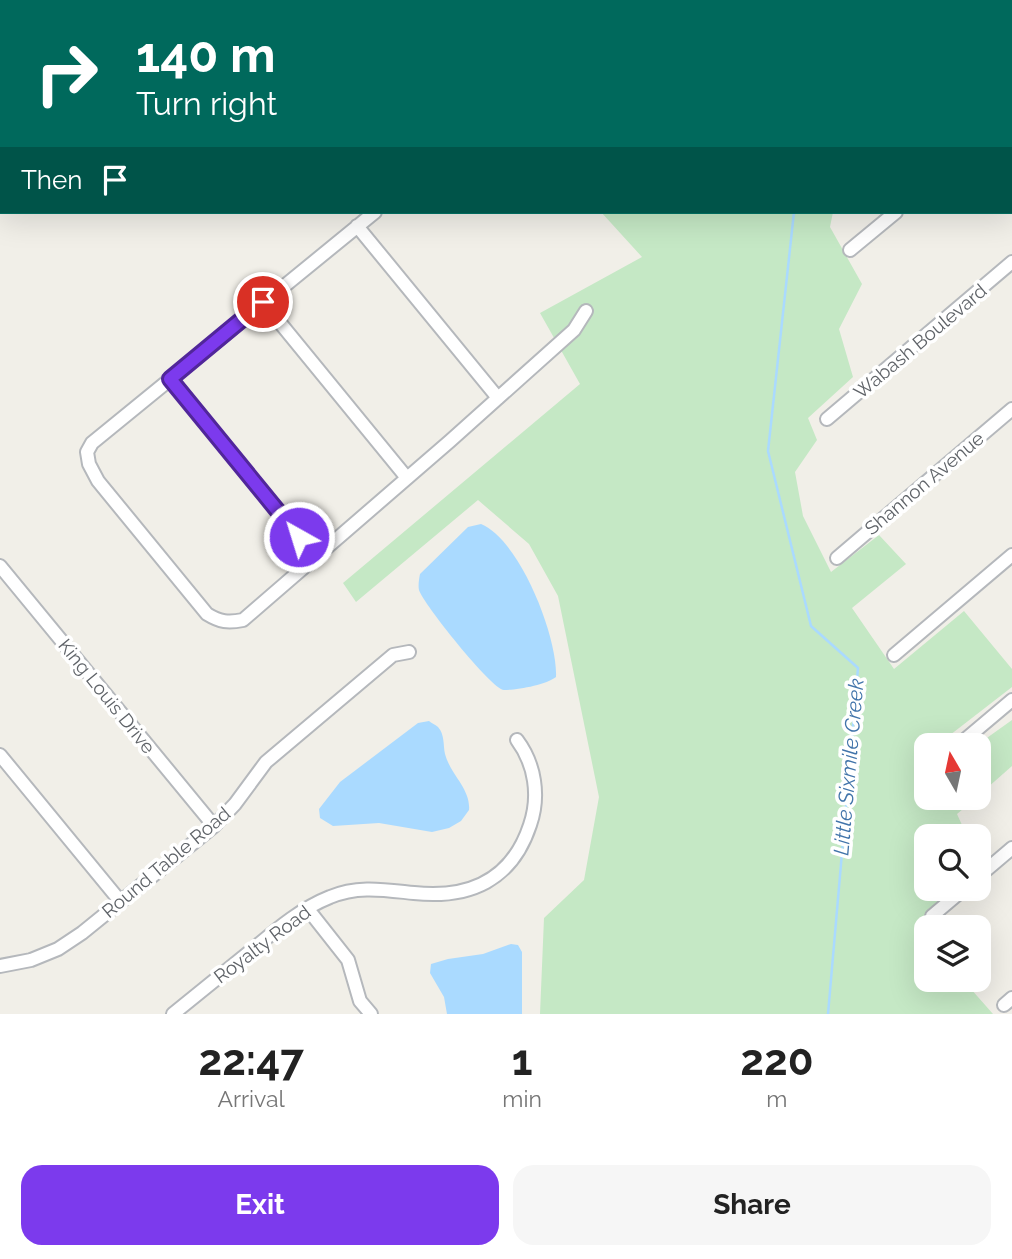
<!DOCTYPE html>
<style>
:root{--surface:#fff;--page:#f6f6f6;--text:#222;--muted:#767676;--accent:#7c3aed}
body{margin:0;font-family:Raleway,sans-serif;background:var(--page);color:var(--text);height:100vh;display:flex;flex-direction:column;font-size:26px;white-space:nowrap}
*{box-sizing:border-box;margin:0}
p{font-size:23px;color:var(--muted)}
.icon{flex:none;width:38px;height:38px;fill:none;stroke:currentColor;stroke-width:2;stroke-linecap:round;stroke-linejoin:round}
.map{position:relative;height:1014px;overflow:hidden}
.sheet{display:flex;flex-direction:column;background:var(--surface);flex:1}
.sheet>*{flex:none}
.top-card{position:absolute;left:0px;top:0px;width:1013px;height:214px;box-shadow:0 7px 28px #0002;background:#00695c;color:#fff;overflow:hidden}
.needle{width:46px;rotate:351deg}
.controls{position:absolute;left:914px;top:733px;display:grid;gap:14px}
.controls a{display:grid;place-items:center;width:77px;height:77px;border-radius:14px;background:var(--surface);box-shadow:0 7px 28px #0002;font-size:35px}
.pin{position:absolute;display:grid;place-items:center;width:60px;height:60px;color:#fff;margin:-30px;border:4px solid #fff;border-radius:50%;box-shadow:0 2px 7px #0007}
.me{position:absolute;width:77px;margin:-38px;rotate:321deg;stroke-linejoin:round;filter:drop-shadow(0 0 5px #0008)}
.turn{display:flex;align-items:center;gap:24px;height:147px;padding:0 21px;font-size:32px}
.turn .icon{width:91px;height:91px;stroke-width:2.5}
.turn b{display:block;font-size:49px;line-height:60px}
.then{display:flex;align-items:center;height:66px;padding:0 21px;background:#0003;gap:14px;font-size:26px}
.eta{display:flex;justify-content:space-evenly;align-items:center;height:119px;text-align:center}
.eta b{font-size:42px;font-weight:700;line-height:49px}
.action{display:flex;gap:14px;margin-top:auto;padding:14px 21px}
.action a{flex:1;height:80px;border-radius:21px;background:var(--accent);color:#fff;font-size:28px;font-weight:700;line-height:80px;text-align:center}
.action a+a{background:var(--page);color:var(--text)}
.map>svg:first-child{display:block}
</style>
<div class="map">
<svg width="1012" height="1014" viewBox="0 0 1012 1014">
<rect width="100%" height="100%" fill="#f1efe8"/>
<path fill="#c5e8c5" d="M2 0H258L3 2Z
M619 0H929L621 2Z
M601 212H833L830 227 862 284 839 329 853 377 808 418 817 440 795 472 803 516 831 572 879 535 906 564 852 608 894 669 964 611 1012 669V687L950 735 957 745 926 746V798H976L957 814 967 836H926V889H955L916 925 926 937V980H963L993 1014H540L544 918 584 880 599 797 558 596 529 544 478 500 356 602 343 583 580 384 540 313 642 257Z
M1012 720V766L978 796 977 745Z"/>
<path fill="#aadaff" d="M481 524C520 540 558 637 556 677 546 685 517 690 504 690 492 690 422 602 419 590 418 586 419 579 420 574L468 527Z
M429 721C431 723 436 725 438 727 445 735 443 745 445 754 450 774 471 789 469 810L461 821 449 828 432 832 379 823 333 826 320 818 319 809 340 782 418 723Z
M511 944 518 945 522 952V1014H447L444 997 430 973 431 964 448 959 483 954Z"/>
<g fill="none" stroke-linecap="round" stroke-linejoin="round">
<path stroke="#aadaff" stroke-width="2.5" d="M834 2 835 0
M794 212 768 451 811 626 858 668 828 1014"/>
<defs>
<path id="minor" d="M295 0 297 2
M513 2 515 0
M375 212 92 443 87 452 89 464 98 481 207 614C220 622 228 623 243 620L450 441 574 330 586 311
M357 226 498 398
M850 250 896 212
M263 302 407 478
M170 378 315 557
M827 419 1012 262
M837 558 1012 409
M0 566 214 826
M894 655 1012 555
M961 743 1012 700
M0 755 120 901
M978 877 1012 848
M307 908 348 960 360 1001 371 1014
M932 916 964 889
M0 966 31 960 58 949 82 933 214 826 235 804 266 762 393 655 409 652
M1004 1005 1012 998
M173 1014C199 993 225 972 252 950 276 930 300 909 330 897 358 885 385 890 414 893 470 899 512 880 530 825 540 796 535 764 517 740"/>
</defs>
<use href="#minor" stroke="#b5b8bc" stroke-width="16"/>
<use href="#minor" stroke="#fff" stroke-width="12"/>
</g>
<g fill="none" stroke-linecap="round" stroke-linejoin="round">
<defs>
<path id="route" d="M263 302 170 379 299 537"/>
</defs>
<use href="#route" stroke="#51269a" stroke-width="18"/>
<use href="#route" stroke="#7c3aed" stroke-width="12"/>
</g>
<g text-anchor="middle" stroke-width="7" stroke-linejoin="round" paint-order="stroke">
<g font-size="19" fill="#5f6368" stroke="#fff">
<text transform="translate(920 341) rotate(-40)" y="7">Wabash Boulevard</text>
<text transform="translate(924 483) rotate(-40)" y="7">Shannon Avenue</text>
<text transform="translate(107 696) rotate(51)" y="7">King Louis Drive</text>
<text transform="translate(166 862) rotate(-40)" y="7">Round Table Road</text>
<text transform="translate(262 944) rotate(-37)" y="7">Royalty Road</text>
</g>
<g font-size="21" font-style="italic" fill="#4174aa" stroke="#fff">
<text transform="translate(849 767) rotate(-85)" y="7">Little Sixmile Creek</text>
</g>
</g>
</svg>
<div class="controls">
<a><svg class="needle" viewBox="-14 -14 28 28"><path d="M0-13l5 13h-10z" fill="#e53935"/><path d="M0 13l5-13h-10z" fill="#767676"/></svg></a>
<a><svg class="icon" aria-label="search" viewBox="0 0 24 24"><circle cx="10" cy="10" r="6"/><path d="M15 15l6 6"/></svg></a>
<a><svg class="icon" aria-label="layers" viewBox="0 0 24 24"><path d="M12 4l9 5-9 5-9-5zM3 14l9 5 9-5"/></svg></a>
</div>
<div class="pin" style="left:263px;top:302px;background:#d93025"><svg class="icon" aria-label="arrive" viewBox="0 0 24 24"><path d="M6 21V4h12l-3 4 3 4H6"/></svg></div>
<svg class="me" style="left:299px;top:537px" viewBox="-20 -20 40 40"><circle r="17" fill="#7c3aed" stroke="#fff" stroke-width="3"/><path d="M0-11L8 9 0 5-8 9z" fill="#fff"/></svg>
<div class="top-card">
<div class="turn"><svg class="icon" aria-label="right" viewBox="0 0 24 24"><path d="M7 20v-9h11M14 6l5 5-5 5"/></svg><div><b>140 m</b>Turn right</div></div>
<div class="then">Then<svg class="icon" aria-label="arrive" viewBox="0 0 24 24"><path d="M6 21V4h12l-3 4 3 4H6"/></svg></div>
</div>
</div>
<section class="sheet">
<div class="eta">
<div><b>22:47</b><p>Arrival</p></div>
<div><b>1</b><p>min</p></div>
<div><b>220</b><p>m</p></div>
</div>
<div class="action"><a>Exit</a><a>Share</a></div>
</section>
